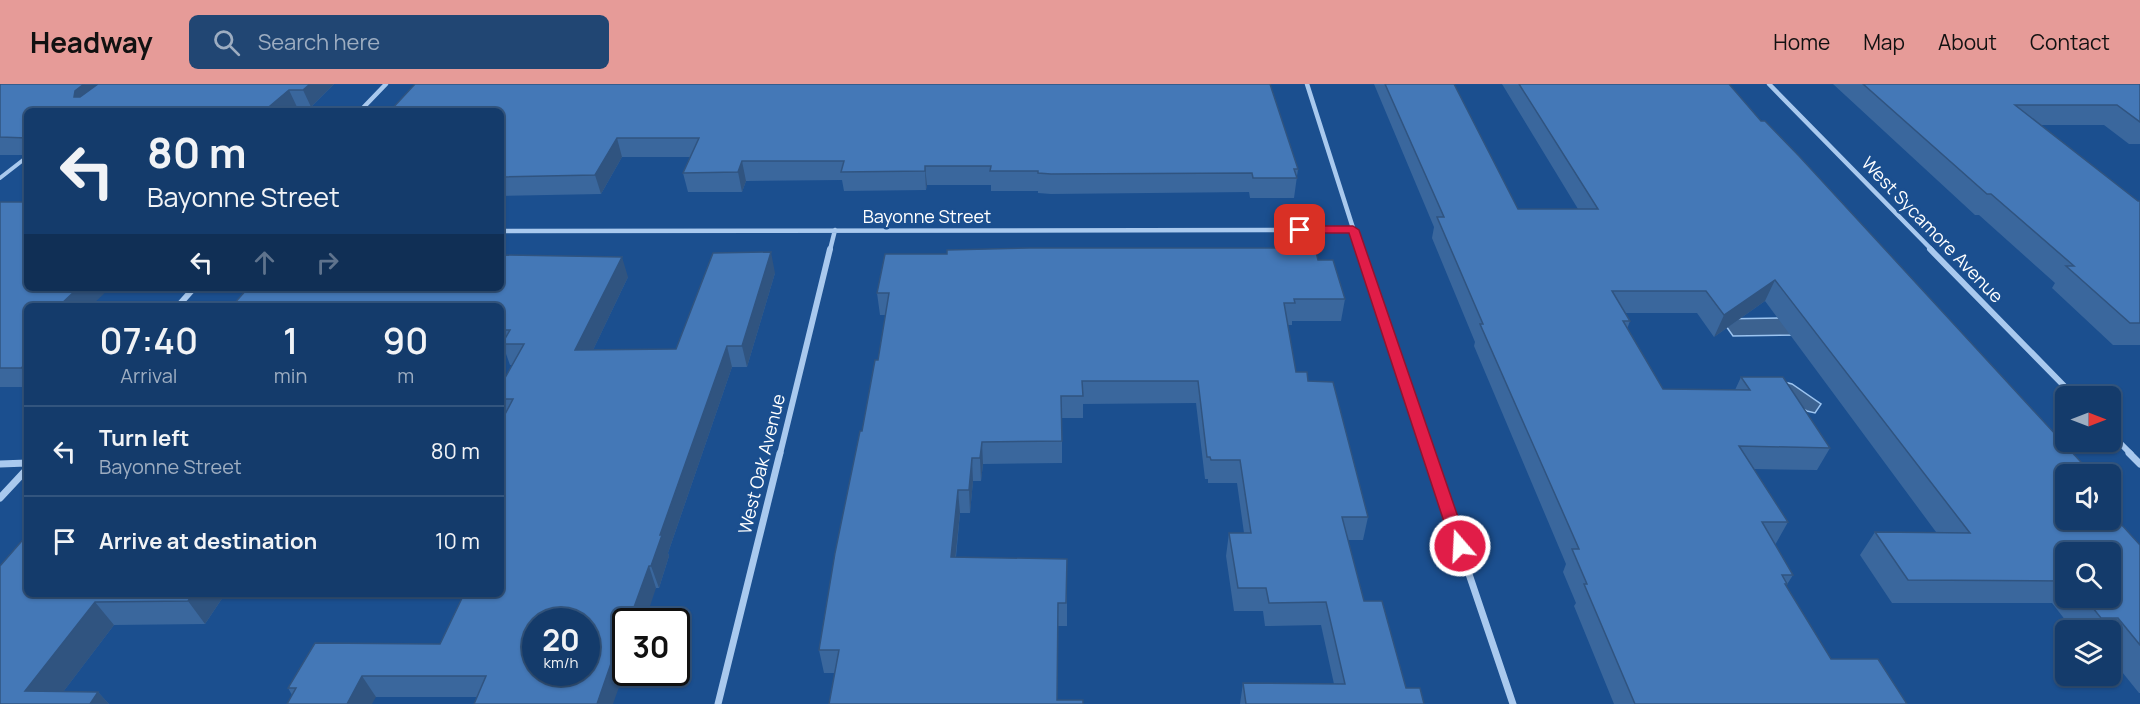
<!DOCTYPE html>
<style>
:root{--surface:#143b6b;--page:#214673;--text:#f1f3f6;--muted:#9dadc1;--line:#33557e;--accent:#e69b98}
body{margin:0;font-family:Manrope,sans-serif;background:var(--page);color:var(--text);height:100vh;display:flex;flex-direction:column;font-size:22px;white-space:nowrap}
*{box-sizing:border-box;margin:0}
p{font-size:20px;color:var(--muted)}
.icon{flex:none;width:33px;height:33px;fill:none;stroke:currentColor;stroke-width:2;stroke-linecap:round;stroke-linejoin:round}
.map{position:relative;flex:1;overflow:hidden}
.panel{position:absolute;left:24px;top:219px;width:480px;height:294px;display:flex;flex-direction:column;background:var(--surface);border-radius:9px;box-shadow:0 2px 4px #0004,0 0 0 2px var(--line)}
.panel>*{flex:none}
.guide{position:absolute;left:24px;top:24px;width:480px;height:183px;border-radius:9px;box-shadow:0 2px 4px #0004,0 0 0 2px var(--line);background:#143b6b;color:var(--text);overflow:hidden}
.needle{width:39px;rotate:90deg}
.buttons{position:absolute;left:2055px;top:302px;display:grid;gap:12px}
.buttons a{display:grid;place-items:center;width:66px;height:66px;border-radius:9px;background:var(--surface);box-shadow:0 2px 4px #0004,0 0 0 2px var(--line);font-size:30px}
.speed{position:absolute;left:522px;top:524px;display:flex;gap:12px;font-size:30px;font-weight:700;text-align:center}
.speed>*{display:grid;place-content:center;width:78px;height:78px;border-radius:50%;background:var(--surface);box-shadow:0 2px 4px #0004,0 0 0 2px var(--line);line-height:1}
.speed small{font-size:15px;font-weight:400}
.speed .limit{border:3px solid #111;border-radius:9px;background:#fff;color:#111}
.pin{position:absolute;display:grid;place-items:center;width:51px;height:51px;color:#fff;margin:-26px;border-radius:12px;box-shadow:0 3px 9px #0006}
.me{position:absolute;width:66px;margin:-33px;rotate:341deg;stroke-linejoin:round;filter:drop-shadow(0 0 4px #0008)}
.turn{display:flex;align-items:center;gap:21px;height:126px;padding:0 24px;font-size:27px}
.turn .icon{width:78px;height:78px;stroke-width:2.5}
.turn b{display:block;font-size:42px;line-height:51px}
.lanes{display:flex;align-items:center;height:57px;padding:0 24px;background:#0003;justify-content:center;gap:30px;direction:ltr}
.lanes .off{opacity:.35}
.eta{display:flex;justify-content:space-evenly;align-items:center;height:102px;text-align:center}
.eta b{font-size:36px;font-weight:600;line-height:42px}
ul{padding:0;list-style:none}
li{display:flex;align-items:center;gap:18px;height:90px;padding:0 24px;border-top:2px solid var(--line)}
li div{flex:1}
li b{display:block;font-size:22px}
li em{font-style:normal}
header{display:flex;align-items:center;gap:36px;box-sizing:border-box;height:84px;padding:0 30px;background:var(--accent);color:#111}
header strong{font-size:28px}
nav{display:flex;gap:33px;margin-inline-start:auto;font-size:21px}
.search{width:420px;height:54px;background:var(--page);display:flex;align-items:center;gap:15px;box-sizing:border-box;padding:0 21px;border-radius:9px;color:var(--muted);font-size:22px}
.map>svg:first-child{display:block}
</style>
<header>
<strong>Headway</strong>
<div class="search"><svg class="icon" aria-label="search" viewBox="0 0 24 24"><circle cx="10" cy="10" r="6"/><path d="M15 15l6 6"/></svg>Search here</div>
<nav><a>Home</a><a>Map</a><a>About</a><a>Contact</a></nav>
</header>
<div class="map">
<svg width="2140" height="620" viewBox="0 0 2140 620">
<rect width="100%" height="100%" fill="#1b4f8f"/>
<path fill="#3c6290" stroke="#9cc4f0" stroke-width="1.5" d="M1785 234 1799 251 1733 252 1721 235Z
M1777 296 1792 300 1821 320 1815 329 1807 327 1773 309Z"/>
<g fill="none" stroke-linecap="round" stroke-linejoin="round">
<path stroke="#a9c9ee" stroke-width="4" d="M0 94 27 73"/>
<path stroke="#a9c9ee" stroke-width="4.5" d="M1307 0 1360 166
M1769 0 1932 166
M360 27 386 0
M501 147 1353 146
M830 166 835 146"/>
<path stroke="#a9c9ee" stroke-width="6" d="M1359 165 1429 370
M1930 165 2074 312
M178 222 194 204
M2110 349 2131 370
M780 370 830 165"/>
<path stroke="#a9c9ee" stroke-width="7" d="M1428 369 1513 620
M2129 369 2140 380
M0 380 27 379
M0 414 27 385
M718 620 780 369"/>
</g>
<path fill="#3a679d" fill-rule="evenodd" d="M0 0H334L311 23H297L292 27H27V71H0Z
M1374 0H1454L1518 125H1578L1502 0H1729L2066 390 2140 461V609H2139L2110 573V546H2073L2052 519H1892L1860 471 1875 448H1936L1765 217 1714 253 1697 229H1625L1630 237 1627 245 1663 305 1735 306 1741 293 1830 364 1817 386 1754 385 1788 438 1775 461 1793 491 1786 502 1831 575 1907 620H1614L1574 522 1576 519 1563 488 1566 480 1474 262 1475 258 1432 154 1434 143ZM2066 468 2110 513H2066Z
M1833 0H2140V60H2129L2104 41H2040L2138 117H2140V261H2113L2052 204 2055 199 1979 131H1975Z
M501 27 1298 85 1294 114H1250L1249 108 1051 110 1038 109V107H991V101H927L926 106 844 107 842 96 746 97 742 108H688L683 89 690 73H622L601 110 501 112Z
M0 118 27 222V303H0Z
M1318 176 1345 215 1341 237H1292V241H1288L1296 288 1308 297 1368 433 1363 456H1348L1364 517 1406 604 1424 620H1240L1243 599 1334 600 1321 541 1265 542 1263 527H1234L1226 472 1229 449H1244L1237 399H1208V395H1205L1196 319 1083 320V334H1062V379L983 380 981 397H973L970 429H960L956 473 1067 498V542H1058L1057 616 1083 620 835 589H824L819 566 862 347 878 276 886 231H880L877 209Z
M775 189 747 283H732L668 469 669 472 659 504H656L626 537V588H628L627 589 477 613H376L292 611 288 604 440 560 501 510 502 336 501 333V301L513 281H510L505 267H501V222L628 193 593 266 676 265Z
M27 451 225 510 205 540 114 541 63 608H98L109 620H0Z"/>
<path fill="#305480" d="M84 0H117L84 24 74 13 75 7Z
M310 0H334L311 23 303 6Z
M289 6 297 23 292 27H264Z
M617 54 622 73 601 110 595 91Z
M742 77 746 97 742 108 738 88Z
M925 82 927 101 926 106 925 87Z
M771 168 775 189 747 283 742 262Z
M622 173 628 193 583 287 575 266Z
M1775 196 1765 217 1714 253 1724 231Z
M78 204H110L91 222H59Z
M727 262 732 283 668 469 669 472 659 504 651 482 660 451Z
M27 279V291L21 284Z
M982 358 983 380 981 397 980 374Z
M972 374 973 397 970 429 969 406Z
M958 406 960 429 953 496 951 473Z
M649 482 656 504 645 537H629Z
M193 510H225L205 540 188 517Z
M95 518 114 541 54 620 25 607Z
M626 548V584L619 568Z
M615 568 624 589 613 620H597Z
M362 592 376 613 372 620H347Z
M98 608 109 620H90Z"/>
<path fill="#4478b7" stroke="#305480" stroke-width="1.5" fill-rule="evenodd" d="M0 0H84L75 7 74 13H80L98 0H310L303 6H289L264 27H27V54L0 53Z
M415 0H1270L1298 85H1294L1297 94H1253L1252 89 1051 90 1038 89V87H990L991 82H925V87L841 88 844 77H742L738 88 683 89 699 54H617L595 91 501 93V27H390Z
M1385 0H1454L1518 125H1598L1519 0H1729L1761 37H1765L1799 72 2092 390H2066V435H2110V428L2140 461V561L2118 534H2101L2084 513H2110V468H2066V497L1908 496 1875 448 1970 449 1775 196 1724 231 1706 207H1612L1630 237H1623L1663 305 1750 306 1741 293H1783L1830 364 1739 362 1788 438H1762L1793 491H1782L1787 500H1785L1831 575H1878L1907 620H1635L1584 500H1587L1572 465H1579L1480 240H1483L1437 133H1444Z
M1863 0H2140V38L2117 21H2015L2138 117H2140V239H2130L2066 182H2074L1991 110H1987Z
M0 118H27V204H78L59 222H27V279L21 284H0Z
M1029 164H1315L1318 176H1333L1345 215H1294L1295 219H1284L1296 288H1307L1308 297 1333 298 1368 433H1342L1364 517H1382L1406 604H1420L1424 620H1246L1243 599 1345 600 1326 518 1269 519 1266 504H1238L1229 449H1251L1240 376H1211L1210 373H1207L1198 297H1082L1083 312H1061L1062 357 982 358 980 374H972L969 406H958L951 473 1067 475 1066 519H1058L1057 616H1083V620H829L839 566H819L835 469 860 347H862L875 276H878L889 209H877L885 170H947V166Z
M771 168 742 262H727L660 451H662L651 482H649L629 537H626V548L619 568H615L597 620H474L486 592H362L347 620H287L296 604H288L315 559 440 560 464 510H501V338L513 315H501V301L524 260H502L510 246H501V222H232L248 204H501V171L622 173 575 266 676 265 713 169ZM536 537H586V588H536Z
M27 451V510H193L188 517 95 518 25 607 98 608 90 620H0V482Z"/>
<path fill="#e11d48" stroke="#92132f" stroke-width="1.5" d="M1353 142 1359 146 1468 462 1465 466 1460 468 1452 462 1349 149H1300L1295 146 1300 142Z"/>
<g text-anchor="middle" stroke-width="5" stroke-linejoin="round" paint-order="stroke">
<g font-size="18" fill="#fff" stroke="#1b4f8f">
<text x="927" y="139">Bayonne Street</text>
<text transform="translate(1932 146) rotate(46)" y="6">West Sycamore Avenue</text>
<text transform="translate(762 380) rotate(-76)" y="6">West Oak Avenue</text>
</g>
</g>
</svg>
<div class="buttons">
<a><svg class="needle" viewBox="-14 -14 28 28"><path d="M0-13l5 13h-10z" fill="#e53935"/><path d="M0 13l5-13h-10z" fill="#9dadc1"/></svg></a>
<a><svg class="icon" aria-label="sound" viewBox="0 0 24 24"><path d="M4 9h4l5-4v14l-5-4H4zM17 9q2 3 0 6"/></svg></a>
<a><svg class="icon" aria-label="search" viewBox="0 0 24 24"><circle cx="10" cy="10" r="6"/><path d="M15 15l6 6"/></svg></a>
<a><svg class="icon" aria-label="layers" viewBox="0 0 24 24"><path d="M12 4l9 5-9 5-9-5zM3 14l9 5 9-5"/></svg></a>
</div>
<div class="speed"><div>20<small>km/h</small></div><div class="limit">30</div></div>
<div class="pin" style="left:1300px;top:146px;background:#d93025"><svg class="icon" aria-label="arrive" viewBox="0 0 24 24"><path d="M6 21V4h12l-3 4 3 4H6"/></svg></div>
<svg class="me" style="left:1460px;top:462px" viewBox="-20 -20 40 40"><circle r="17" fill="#e11d48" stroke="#fff" stroke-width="3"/><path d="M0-11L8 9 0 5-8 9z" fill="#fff"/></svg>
<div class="guide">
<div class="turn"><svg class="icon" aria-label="left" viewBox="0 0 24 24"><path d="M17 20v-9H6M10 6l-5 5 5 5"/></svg><div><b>80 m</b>Bayonne Street</div></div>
<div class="lanes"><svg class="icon" aria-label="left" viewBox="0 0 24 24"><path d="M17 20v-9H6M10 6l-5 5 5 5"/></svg><svg class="icon off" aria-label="ahead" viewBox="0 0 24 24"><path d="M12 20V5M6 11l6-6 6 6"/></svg><svg class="icon off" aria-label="right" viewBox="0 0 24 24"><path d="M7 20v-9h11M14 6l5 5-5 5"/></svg></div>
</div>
<section class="panel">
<div class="eta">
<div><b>07:40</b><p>Arrival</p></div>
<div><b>1</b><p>min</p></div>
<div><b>90</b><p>m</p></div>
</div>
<ul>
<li><svg class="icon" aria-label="left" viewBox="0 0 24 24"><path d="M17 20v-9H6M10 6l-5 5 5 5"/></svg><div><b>Turn left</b><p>Bayonne Street</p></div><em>80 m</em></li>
<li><svg class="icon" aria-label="arrive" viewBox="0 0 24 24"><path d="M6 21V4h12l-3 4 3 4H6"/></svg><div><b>Arrive at destination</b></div><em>10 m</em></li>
</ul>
</section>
</div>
